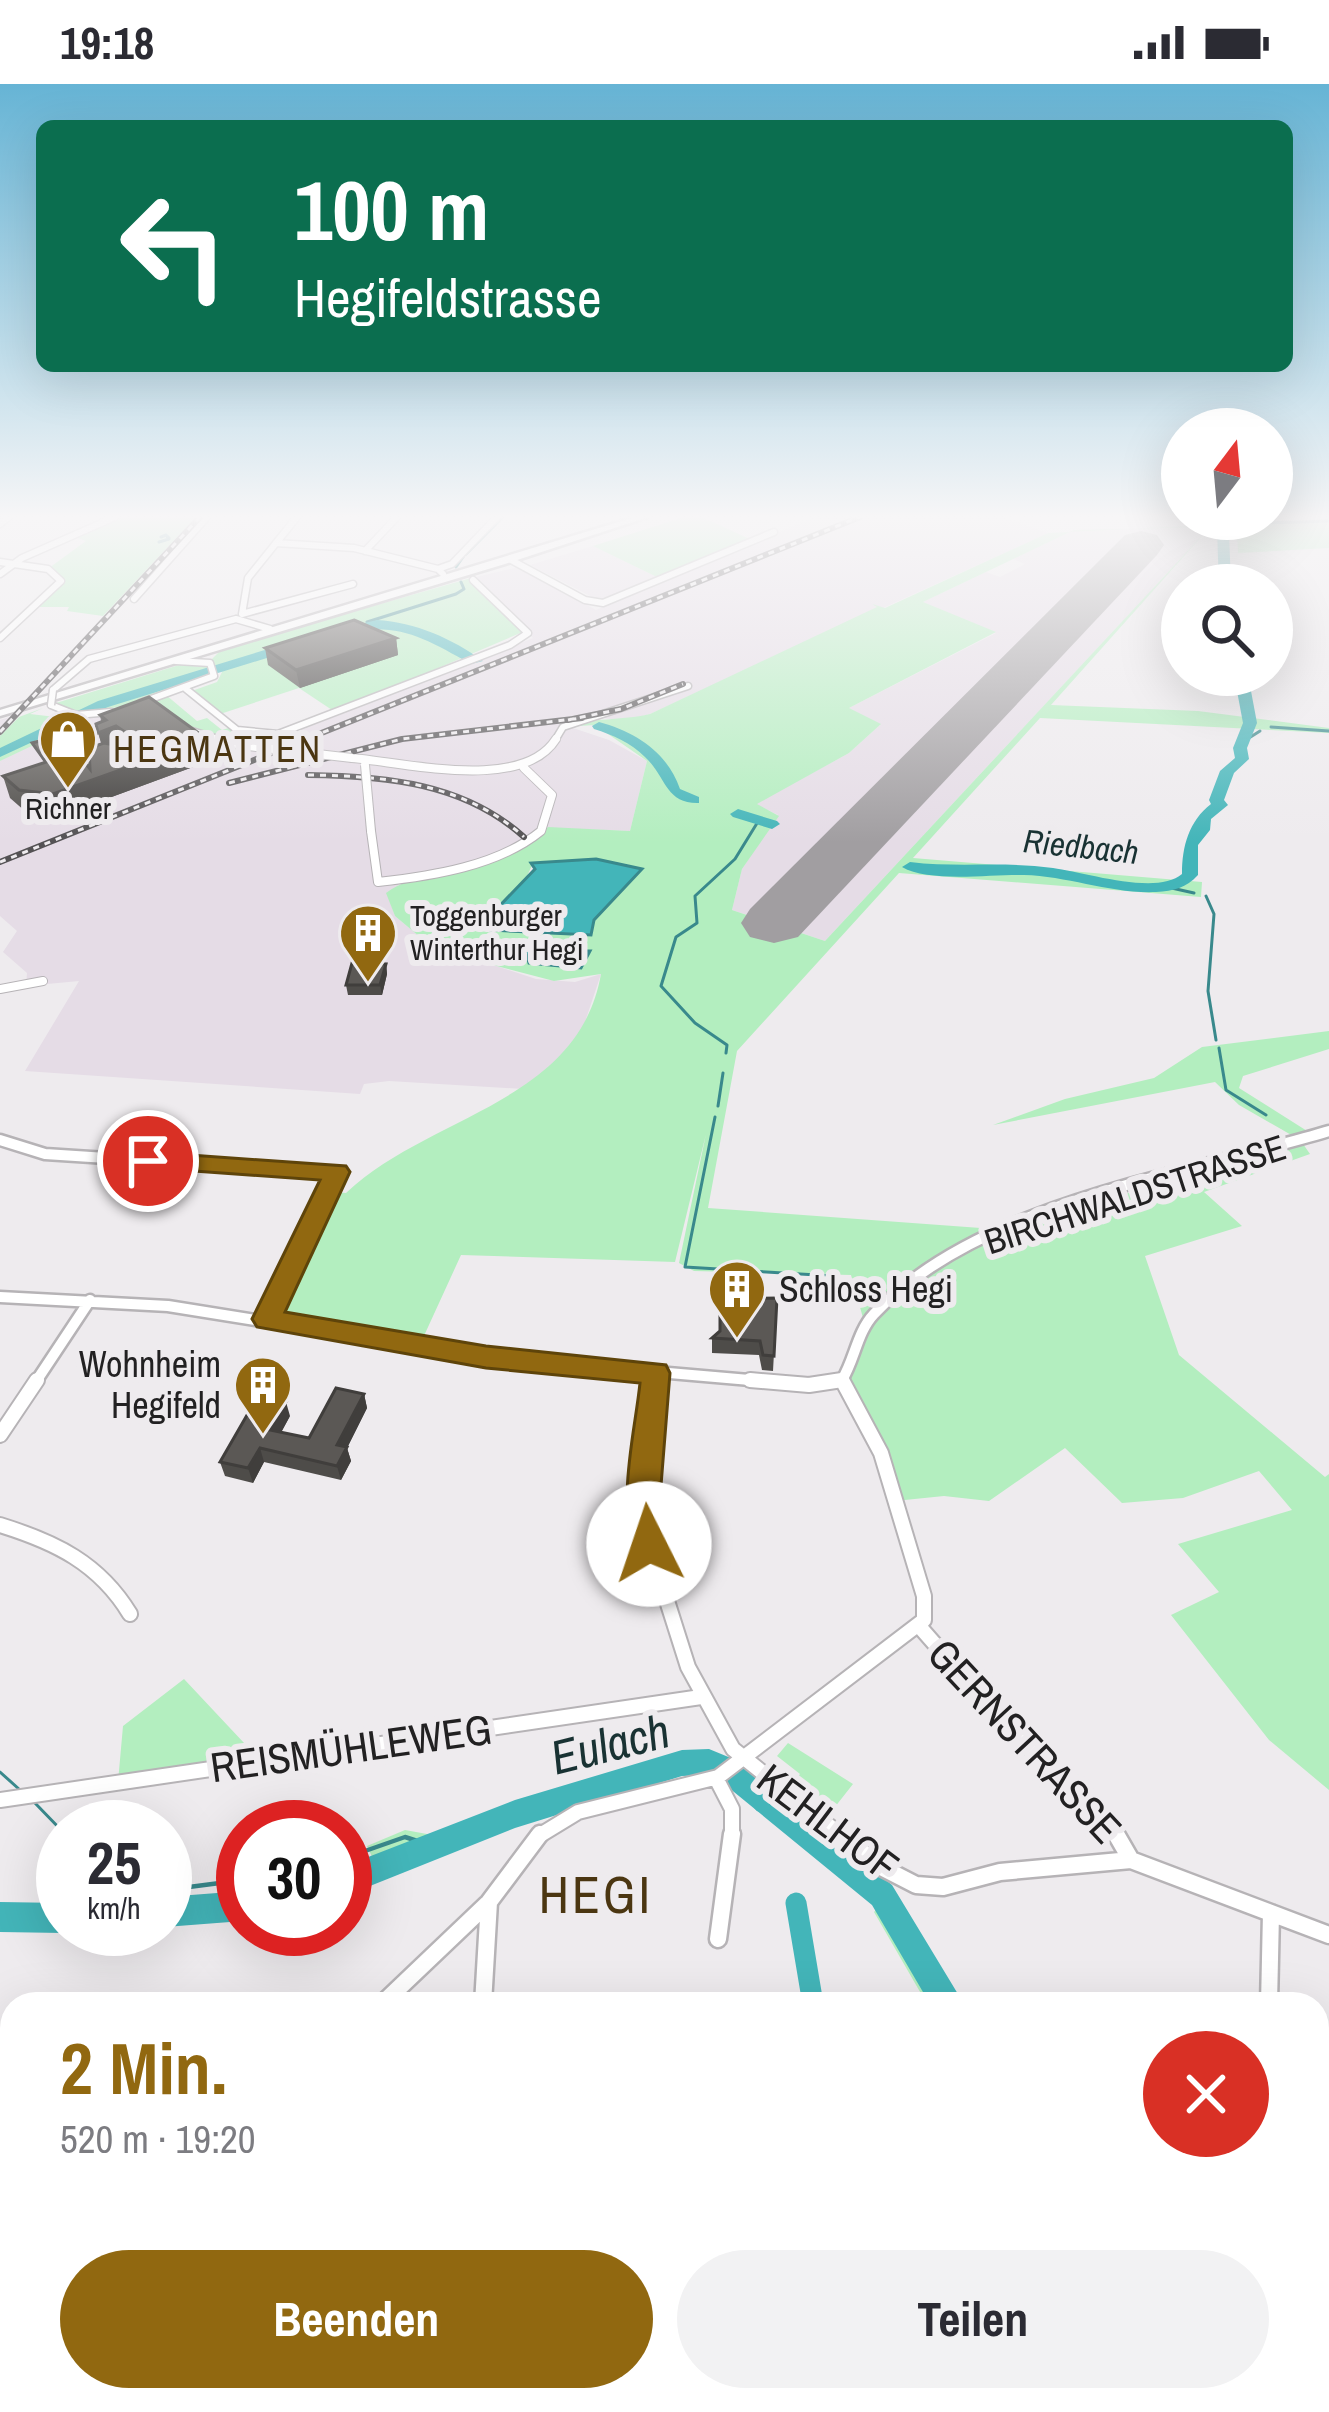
<!DOCTYPE html>
<html lang="de">
<meta charset="utf-8">
<style>
:root{--surface:#fff;--page:#f2f2f3;--text:#2b2b33;--muted:#7c7c81;--accent:#916810}
body{margin:0;font-family:"Archivo Narrow",sans-serif;background:var(--page);color:var(--text);height:100vh;display:flex;flex-direction:column;font-size:45px;white-space:nowrap}
*{box-sizing:border-box;margin:0}
p{font-size:39px;color:var(--muted)}
.icon{flex:none;width:66px;height:66px;fill:none;stroke:currentColor;stroke-width:2;stroke-linecap:round;stroke-linejoin:round}
.map{position:relative;flex:1;overflow:hidden}
.panel{position:absolute;left:0px;top:1908px;width:1329px;height:420px;display:flex;flex-direction:column;background:var(--surface);border-radius:36px 36px 0 0;box-shadow:0 12px 48px #0002}
.panel>*{flex:none}
.top-card{position:absolute;left:36px;top:36px;width:1257px;height:252px;border-radius:18px;box-shadow:0 12px 48px #0002;background:#0b6e4f;color:#fff;overflow:hidden}
.needle{width:78px;rotate:16deg}
.controls{position:absolute;left:1161px;top:324px;display:grid;gap:24px}
.controls a{display:grid;place-items:center;width:132px;height:132px;border-radius:50%;background:var(--surface);box-shadow:0 12px 48px #0002;font-size:60px}
.speed{position:absolute;left:36px;top:1716px;display:flex;gap:24px;font-size:60px;font-weight:700;text-align:center}
.speed>*{display:grid;place-content:center;width:156px;height:156px;border-radius:50%;background:var(--surface);box-shadow:0 12px 48px #0002;line-height:1}
.speed small{font-size:30px;font-weight:400}
.speed .limit{border:18px solid #d22;background:#fff;color:#111}
.pin{position:absolute;display:grid;place-items:center;width:102px;height:102px;color:#fff;margin:-51px;border:6px solid #fff;border-radius:50%;box-shadow:0 3px 12px #0007}
.me{position:absolute;width:132px;margin:-66px;rotate:356deg;stroke-linejoin:round;filter:drop-shadow(0 0 9px #0008)}
.turn{display:flex;align-items:center;gap:42px;height:252px;padding:0 60px;font-size:54px}
.turn .icon{width:156px;height:156px;stroke-width:2.5}
.turn b{display:block;font-size:84px;line-height:102px}
.round{display:grid;place-items:center;flex:none;width:126px;height:126px;border-radius:63px;background:var(--page)}
.overview{display:flex;align-items:center;justify-content:space-between;height:204px;padding:0 60px}
h1{font-size:72px;font-weight:700;line-height:90px;color:var(--accent)}
.action{display:flex;gap:24px;margin-top:auto;padding:24px 60px}
.action a{flex:1;height:138px;border-radius:72px;background:var(--accent);color:#fff;font-size:48px;font-weight:700;line-height:138px;text-align:center}
.action a+a{background:var(--page);color:var(--text)}
.status{display:flex;justify-content:space-between;align-items:center;height:84px;padding:0 60px;background:var(--surface);direction:ltr}
.status svg{height:33px;fill:currentColor}
.map>svg:first-child{display:block}
</style>
<div class="status"><b>19:18</b><svg viewBox="0 0 49 12"><path d="M0 12V9h3v3zM5 12V6h3v6zM10 12V3h3v9zM15 12V0h3v12zM26 1h20v11H26zM47 4h2v5h-2z"/></svg></div>
<div class="map">
<svg width="1329" height="2328" viewBox="0 0 1329 2328">
<rect width="100%" height="100%" fill="#eeebee"/>
<path fill="#e5dce6" d="M196 433H205L16 635 0 663V636L10 633Z
M815 433H1002L1048 449 650 630 624 637 596 633 564 641 609 656 647 677 630 747 551 744 549 751 447 790 399 799 390 818 395 832 427 859 536 895 575 898 601 890 582 947 563 972 523 1005 389 997 364 1000 360 1010 25 987 79 897 26 902 27 889 3 868 17 847 0 832V677L6 671 82 641 84 632 104 630 236 672 533 554 472 494 519 483 596 526Z
M1211 442 825 857 732 826 742 785 778 731 755 720 849 669 880 641 847 625 996 549 921 519 986 488 1000 493 1025 480 1013 475 1074 446Z
M593 462 661 495 600 517 530 481Z
M1317 2210 1329 2211V2328H93L96 2316H1317Z"/>
<path fill="#b3eebf" fill-rule="evenodd" d="M120 433H196L103 532 67 527 69 523H39L64 498 49 484 86 457 75 453Z
M684 433H702L754 457 661 495 593 462Z
M1329 435V464L1238 469 1237 445 1211 442 1051 621 1198 627 1329 644V649L1040 634 913 774 1202 798 1201 813 899 789 737 967 708 1124 1008 1146 1300 1056 1239 1021 1215 998 993 1041 1065 1015 1154 994 1202 963 1329 947V965L1243 992 1239 1004 1315 1052 1301 1057 1310 1070 1204 1108 1242 1142 1145 1172 1179 1271 1325 1393 1329 1390V1706L1269 1656 1171 1531 1219 1508 1178 1460 1292 1426 1259 1387 1183 1414 1122 1419 1065 1364 989 1417 944 1412 895 1417 842 1296 865 1241 851 1191 694 1187 679 1179 706 1050 675 1178 461 1171 423 1254 289 1232 283 1226 334 1108 346 1109C429 1030 578 1020 601 890L554 897 459 872 427 859 395 832 386 809C425 779 515 787 548 743L630 747 647 677 595 641 563 643C594 633 620 637 650 630L877 523 872 520 885 524 1048 449ZM1210 443 825 857 732 826 742 785 779 732 757 720 849 669 881 640 849 624 996 548 923 518 1074 446ZM588 775 641 785 594 837 591 850 490 846 424 832 485 837 524 799 533 779Z
M471 494 525 547 335 628 299 604 217 631 189 608 217 598 223 586C181 599 96 645 56 619L179 581 204 583 222 565Z
M166 611 197 637 207 634 222 646 232 643 270 651 238 673 200 663 138 620Z
M43 624 30 630 73 635 76 641 0 677V652L19 633Z
M184 1595 261 1677 118 1698 123 1642Z
M788 1659 853 1700 831 1728 793 1698 800 1690 777 1672Z
M696 1672 733 1679 893 1812 963 1920H927L874 1828 880 1821 721 1691 698 1685 535 1732 345 1802V1789L374 1777 367 1762 405 1746 438 1752 531 1716Z
M0 1821 63 1827 64 1845 0 1844Z"/>
<path fill="#43b5b9" stroke="#39898c" stroke-width="3" d="M596 775 642 785 594 836 591 851 490 846 422 833 485 837 535 785 531 779Z
M535 859 562 867H590L581 884 529 879 525 866 500 860Z"/>
<g fill="none" stroke-linecap="round" stroke-linejoin="round">
<path stroke="#39898c" stroke-width="3" d="M1232 440 1329 437
M166 451 169 454
M166 451 168 454
M166 451 169 454
M161 453 166 451
M168 454 169 455
M169 454V455
M159 458 169 455
M466 470 503 433
M456 483 463 473
M367 538 456 510 464 505 461 498
M1271 643 1329 647
M1241 659 1260 647
M1167 803 1194 809
M1206 812 1214 830 1208 907 1216 956
M1219 964 1226 1006 1266 1031
M726 969 727 961 695 939 661 902 676 853 697 839 695 812 735 775 759 736
M718 1022 723 989
M715 1033 685 1183 834 1192
M0 1688 20 1706
M34 1718 63 1748"/>
<path stroke="#39898c" stroke-width="4.5" d="M345 1774 405 1753 436 1763
M165 1798 189 1803 243 1796"/>
<path stroke="#43b5b9" stroke-width="16" d="M759 1710 761 1720"/>
<path stroke="#43b5b9" stroke-width="21" d="M796 1819 813 1920
M1317 2169 1329 2174"/>
<path fill="#43b5b9" fill-rule="evenodd" d="M1228 438 1238 440 1229 448 1231 501H1219L1217 447Z
M377 536C415 538 453 555 483 577L471 580C421 552 395 536 337 551L331 547Z
M291 558 297 562 296 565 108 623 0 673V664L98 617Z
M1234 591H1248L1257 639 1247 664 1249 675 1234 689 1224 716 1228 721 1211 735 1210 746 1198 761V791C1186 804 1174 807 1156 808 1111 810 1068 792 1024 791 991 790 929 799 902 783L910 778C957 784 1006 777 1053 784 1084 788 1157 812 1182 790 1182 762 1189 737 1211 720L1209 716 1220 687 1235 674 1233 664 1243 639Z
M599 638C636 648 667 668 680 705L699 713V719C665 720 666 692 645 673 631 659 613 651 594 645L592 642Z
M738 725 777 737 780 740 772 745 733 733 730 730Z
M709 1665 743 1679 892 1801 964 1920H930L872 1821 723 1699 708 1691 682 1692 515 1744 345 1812V1782L515 1716 682 1666Z
M243 1807V1837L165 1843V1813Z
M0 1818 63 1819V1845H73L63 1849 0 1848Z
M1317 2110 1329 2115V2149L1317 2144Z"/>
<path fill="#a19ea1" fill-rule="evenodd" d="M1141 447 1157 451 1164 461 1157 471 798 853 774 859 750 853 741 839 750 825 1125 451Z"/>
<defs>
<path id="minor-far4" d="M0 440 9 433
M276 459 354 464 438 485
M365 467 397 433
M509 475 585 516 603 519 774 448
M0 478 48 485 61 497 0 554
M0 490 22 474 115 433
M443 490 438 485 452 480 497 433
M134 515 207 433
M242 530 353 500
M242 530 248 494 297 433
M236 535 270 545
M186 605 237 646 278 650 510 561 528 549 473 496
M53 606 89 575 236 535
M140 619 214 592 210 579 176 577
M51 621 76 631 111 628
M84 632V658
M192 647 228 658
M554 658 563 643 688 602"/>
<path id="minor-far3" d="M218 655 240 661
M352 674C408 679 523 708 556 655
M75 684 84 673V655
M371 747 378 798C432 792 498 782 541 747L552 711 524 684
M0 905 43 897"/>
<path id="minor-far2" d="M0 1056 45 1070 337 1089 267 1235
M0 1213 168 1222 486 1273 785 1299
M842 1296C855 1275 857 1248 874 1230 979 1118 1187 1090 1329 1047
M35 1299 90 1216
M654 1299 655 1289
M823 1299 842 1296"/>
<path id="minor-far1" d="M654 1296 644 1414 649 1460 688 1583 733 1665 843 1753
M750 1296 809 1301 842 1296
M0 1351 37 1296
M0 1441C55 1458 99 1479 130 1530
M919 1542 1011 1647 1118 1753
M716 1694 732 1725V1753
M0 1716 701 1613
M537 1753 578 1728 718 1693 924 1536V1512L881 1369 842 1296"/>
<path id="minor" d="M840 1750 879 1782 916 1801 943 1803 1000 1788 1131 1776
M1116 1750 1131 1776 1329 1851
M718 1855 732 1750
M382 1920 487 1820
M483 1920 489 1818 540 1750
M1269 1920 1271 1829
M1317 2024 1329 2028
M940 2316 941 2328
M363 2328 365 2316"/>
<path id="secondary" d="M0 2058 12 2062V2086L0 2082Z
M1317 2236H1329V2262H1317Z"/>
<path id="primary" d="M635 433H648L505 480 0 632V626Z"/>
</defs>
<use href="#minor-far4" stroke="#b6b3b6" stroke-width="9"/>
<use href="#minor-far3" stroke="#b6b3b6" stroke-width="10"/>
<use href="#minor-far2" stroke="#b6b3b6" stroke-width="15"/>
<use href="#minor-far1" stroke="#b6b3b6" stroke-width="18"/>
<use href="#minor" stroke="#b6b3b6" stroke-width="21"/>
<use href="#secondary" stroke="#b6b3b6" stroke-width="5"/>
<use href="#primary" stroke="#b6b3b6" stroke-width="5"/>
<use href="#minor-far4" stroke="#fff" stroke-width="6"/>
<use href="#minor-far3" stroke="#fff" stroke-width="8"/>
<use href="#minor-far2" stroke="#fff" stroke-width="10"/>
<use href="#minor-far1" stroke="#fff" stroke-width="14"/>
<use href="#minor" stroke="#fff" stroke-width="16"/>
<use href="#secondary" fill="#fff" fill-rule="evenodd"/>
<use href="#primary" fill="#fff" fill-rule="evenodd"/>
<defs>
<path id="rail" d="M568 636 621 625 683 600
M0 648 200 433
M308 691C386 692 464 699 524 753
M229 699 402 655 582 634
M0 778 860 433"/>
</defs>
<use href="#rail" stroke="#545254" stroke-width="6"/>
<use href="#rail" stroke="#eeebee" stroke-width="3" stroke-dasharray="6" stroke-linecap="butt"/>
<defs>
<path id="minor-bridge-far1" d="M51 621 53 606"/>
<path id="minor-bridge" d="M240 661 352 674
M365 681 371 747"/>
</defs>
<use href="#minor-bridge-far1" stroke="#b6b3b6" stroke-width="9" stroke-linecap="butt"/>
<use href="#minor-bridge" stroke="#b6b3b6" stroke-width="10" stroke-linecap="butt"/>
<use href="#minor-bridge-far1" stroke="#fff" stroke-width="6"/>
<use href="#minor-bridge" stroke="#fff" stroke-width="8"/>
</g>
<path fill="#4e4c49" d="M396 554 398 571 300 604 268 581 265 564Z
M100 631 212 676 60 732 26 728 10 714 3 692 44 678 32 659 71 670 90 685 101 659 96 640 101 637Z
M386 880 387 890 382 911H348L346 901Z
M777 1214 773 1287 762 1286 759 1271 712 1269V1254L719 1247 727 1215Z
M364 1310 367 1324 347 1364 351 1377 341 1396 264 1378 253 1399 225 1392 220 1378 290 1332 281 1348 309 1354Z"/>
<path fill="#403e3c" d="M396 554 398 571 300 604 296 586Z
M116 642 122 664 105 670 98 649Z
M207 655 212 676 60 732 53 710Z
M386 880 387 890 382 911 380 901Z
M364 1310 367 1324 347 1364 351 1377 341 1396 337 1382V1361Z
M286 1318 290 1332 275 1360 270 1346Z
M260 1364 264 1378 253 1399 248 1384Z"/>
<path fill="#5b5855" stroke="#403e3c" stroke-width="3" d="M354 536 396 554 296 586 265 564Z
M149 613 207 655 53 710 19 706 3 692 77 668 90 685 89 664 104 659 156 669 116 642 98 649 96 640 106 636 100 631Z
M58 652 70 668 45 677 32 659Z
M352 879 386 880 380 901H346Z
M720 1211 727 1215 777 1214 774 1272 763 1271 760 1257 712 1254 720 1247Z
M336 1304 364 1310 337 1361 347 1363 337 1382 260 1364 248 1384 220 1378 258 1312 286 1318 270 1346 309 1354Z
M389 2316H640V2328H388Z"/>
<linearGradient id="sky" x2="0" y2="1"><stop stop-color="#66b4d5"/><stop offset="0.57" stop-color="#f7f6f7"/><stop offset="1" stop-color="#f7f6f7" stop-opacity="0"/></linearGradient>
<rect width="1329" height="759" fill="url(#sky)"/>
<path fill="#916810" stroke="#5e440a" stroke-width="3" d="M148 1068 346 1082 350 1088 285 1228 486 1262 666 1281 670 1289 660 1414 665 1460 661 1470H638C615 1422 635 1349 640 1299L486 1284 257 1243 252 1235 320 1096 139 1083 135 1077Z"/>
<defs>
<symbol id="shop-pin" viewBox="-11 -11 22 30"><path d="M0 17L-7.5 6A9.5 9.5 0 1 1 7.5 6Z" fill="#916810" stroke="#eeebee"/><path d="M-5-2.5h2.3a2.7 3.5 0 0 1 5.4 0H5L5.5 6h-11ZM-1.5-2.5h3a1.5 2.3 0 0 0-3 0Z" fill="#fff"/></symbol>
<symbol id="building-pin" viewBox="-11 -11 22 30"><path d="M0 17L-7.5 6A9.5 9.5 0 1 1 7.5 6Z" fill="#916810" stroke="#eeebee"/><path d="M-4-6H4V6H1V3H-1V6H-4ZM-2.5-4.3h1.7v1.8h-1.7ZM.8-4.3h1.7v1.8H.8ZM-2.5-1h1.7V.8h-1.7ZM.8-1h1.7V.8H.8Z" fill="#fff"/></symbol>
</defs>
<g fill-rule="evenodd">
<use href="#shop-pin" x="35" y="622" width="66" height="90"/>
<use href="#building-pin" x="335" y="816" width="66" height="90"/>
<use href="#building-pin" x="704" y="1172" width="66" height="90"/>
<use href="#building-pin" x="230" y="1268" width="66" height="90"/>
</g>
<g text-anchor="middle" stroke-width="12" stroke-linejoin="round" paint-order="stroke">
<g font-size="30" fill="#222122" stroke="#eeebee">
<text x="68" y="735">Richner</text>
<text x="410" y="842" text-anchor="start">Toggenburger<tspan x="410" dy="34">Winterthur Hegi</tspan></text>
</g>
<g font-size="33" font-style="italic" fill="#193233" stroke="#eeebee">
<text transform="translate(1081 762) rotate(6)" y="12">Riedbach</text>
</g>
<g font-size="36" letter-spacing="3" fill="#4b3611" stroke="#eeebee">
<text x="218" y="678">HEGMATTEN</text>
</g>
<g font-size="36" fill="#222122" stroke="#eeebee">
<text transform="translate(1135 1110) rotate(-18)" y="13">BIRCHWALDSTRASSE</text>
</g>
<g font-size="36" fill="#222122" stroke="#eeebee" text-anchor="start">
<text x="779" y="1218">Schloss Hegi</text>
<text x="221" y="1293" text-anchor="end">Wohnheim<tspan x="221" dy="41">Hegifeld</tspan></text>
</g>
<g font-size="42" fill="#222122" stroke="#eeebee">
<text transform="translate(1025 1657) rotate(47)" y="15">GERNSTRASSE</text>
<text transform="translate(351 1664) rotate(-8)" y="15">REISMÜHLEWEG</text>
<text transform="translate(828 1738) rotate(37)" y="15">KEHLHOF</text>
</g>
<g font-size="48" font-style="italic" fill="#193233" stroke="#eeebee">
<text transform="translate(610 1660) rotate(-14)" y="17">Eulach</text>
</g>
<g font-size="51" letter-spacing="3" fill="#4b3611" stroke="#eeebee">
<text x="596" y="1829">HEGI</text>
</g>
</g>
</svg>
<div class="controls">
<a><svg class="needle" viewBox="-14 -14 28 28"><path d="M0-13l5 13h-10z" fill="#e53935"/><path d="M0 13l5-13h-10z" fill="#7c7c81"/></svg></a>
<a><svg class="icon" aria-label="search" viewBox="0 0 24 24"><circle cx="10" cy="10" r="6"/><path d="M15 15l6 6"/></svg></a>
</div>
<div class="speed"><div>25<small>km/h</small></div><div class="limit">30</div></div>
<div class="pin" style="left:148px;top:1077px;background:#d93025"><svg class="icon" aria-label="arrive" viewBox="0 0 24 24"><path d="M6 21V4h12l-3 4 3 4H6"/></svg></div>
<svg class="me" style="left:649px;top:1460px" viewBox="-20 -20 40 40"><circle r="19" fill="#fff"/><path d="M0-13L10 11 0 6-10 11z" fill="#916810"/></svg>
<div class="top-card">
<div class="turn"><svg class="icon" aria-label="left" viewBox="0 0 24 24"><path d="M17 20v-9H6M10 6l-5 5 5 5"/></svg><div><b>100 m</b>Hegifeldstrasse</div></div>
</div>
<section class="panel">
<div class="overview"><div><h1>2 Min.</h1><p>520 m · 19:20</p></div><a class="round" style="background:#d93025;color:#fff"><svg class="icon" aria-label="close" viewBox="0 0 24 24"><path d="M6 6l12 12M18 6L6 18"/></svg></a></div>
<div class="action"><a>Beenden</a><a>Teilen</a></div>
</section>
</div>
